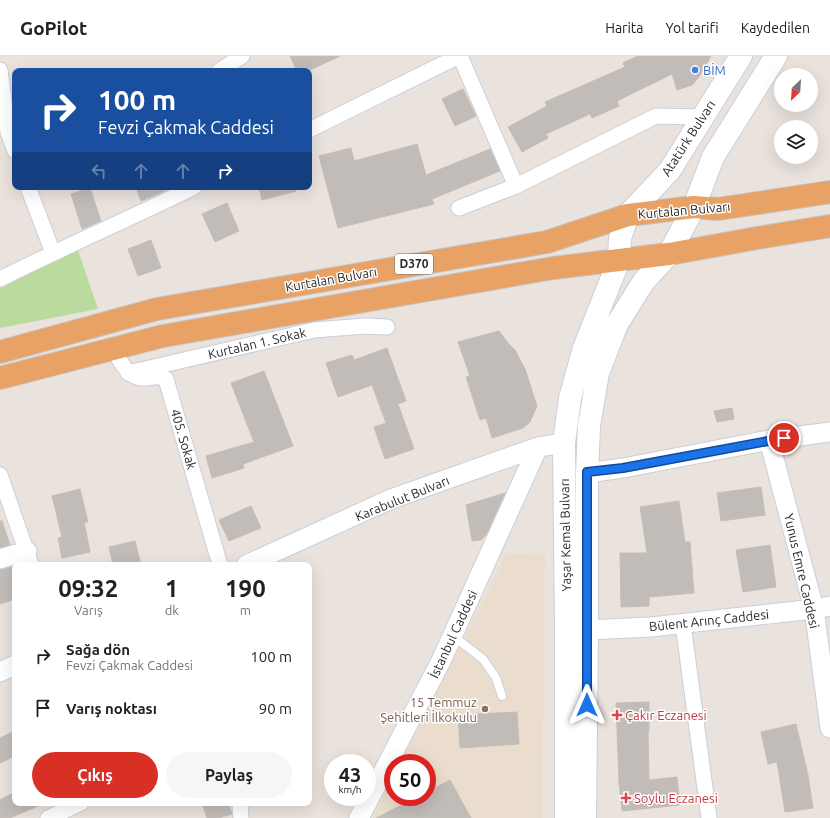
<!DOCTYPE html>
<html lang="tr">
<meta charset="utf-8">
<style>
:root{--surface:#fff;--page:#f6f6f6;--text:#202124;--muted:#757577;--line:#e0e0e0;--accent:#d93025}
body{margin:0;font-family:Ubuntu,sans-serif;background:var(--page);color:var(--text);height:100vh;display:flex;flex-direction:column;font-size:15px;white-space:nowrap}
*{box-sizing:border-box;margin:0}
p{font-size:13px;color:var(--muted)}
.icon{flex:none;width:22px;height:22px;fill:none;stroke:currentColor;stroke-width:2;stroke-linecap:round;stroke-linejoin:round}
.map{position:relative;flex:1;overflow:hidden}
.side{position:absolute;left:12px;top:506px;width:300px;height:244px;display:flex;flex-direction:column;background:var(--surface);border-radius:8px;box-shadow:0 4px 16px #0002}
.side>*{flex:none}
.banner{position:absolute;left:12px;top:12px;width:300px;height:122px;border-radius:8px;box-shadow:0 4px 16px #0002;background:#1a4fa0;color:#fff;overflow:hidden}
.needle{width:26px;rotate:205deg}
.tools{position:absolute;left:774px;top:12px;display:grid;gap:8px}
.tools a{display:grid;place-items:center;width:44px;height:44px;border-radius:50%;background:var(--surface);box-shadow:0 4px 16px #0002;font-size:20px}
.speed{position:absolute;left:324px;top:698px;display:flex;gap:8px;font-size:20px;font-weight:700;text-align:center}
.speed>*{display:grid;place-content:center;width:52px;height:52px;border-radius:50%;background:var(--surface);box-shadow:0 4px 16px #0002;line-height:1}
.speed small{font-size:10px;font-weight:400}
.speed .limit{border:6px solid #d22;background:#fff;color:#111}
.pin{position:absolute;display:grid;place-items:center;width:34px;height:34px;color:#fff;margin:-17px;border:2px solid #fff;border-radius:50%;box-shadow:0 1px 4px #0007}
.me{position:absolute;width:44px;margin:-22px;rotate:0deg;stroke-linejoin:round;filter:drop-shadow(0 0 3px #0008)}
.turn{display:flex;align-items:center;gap:14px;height:84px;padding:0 20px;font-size:18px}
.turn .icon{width:52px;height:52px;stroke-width:2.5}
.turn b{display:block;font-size:28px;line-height:34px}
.lanes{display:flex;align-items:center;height:38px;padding:0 20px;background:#0003;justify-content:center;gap:20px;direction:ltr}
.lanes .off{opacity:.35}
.eta{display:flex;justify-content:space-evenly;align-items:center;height:68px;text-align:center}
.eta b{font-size:24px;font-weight:700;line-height:28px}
.action{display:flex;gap:8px;margin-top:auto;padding:8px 20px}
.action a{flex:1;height:46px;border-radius:24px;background:var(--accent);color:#fff;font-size:16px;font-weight:700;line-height:46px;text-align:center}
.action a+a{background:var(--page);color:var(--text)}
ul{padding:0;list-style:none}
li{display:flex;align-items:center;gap:12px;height:52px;padding:0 20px}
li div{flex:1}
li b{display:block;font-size:15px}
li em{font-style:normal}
header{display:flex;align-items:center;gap:24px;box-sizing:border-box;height:56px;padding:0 20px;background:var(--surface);border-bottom:1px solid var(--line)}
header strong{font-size:19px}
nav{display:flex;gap:22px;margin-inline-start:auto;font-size:14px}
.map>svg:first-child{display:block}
</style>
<header>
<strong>GoPilot</strong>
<nav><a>Harita</a><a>Yol tarifi</a><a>Kaydedilen</a></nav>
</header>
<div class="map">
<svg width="830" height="762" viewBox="0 0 830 762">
<rect width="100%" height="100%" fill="#eae2dc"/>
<path fill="#eaddcd" d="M545 497 542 762H373L393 720V741H427V707H399L456 599 506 498Z"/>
<path fill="#badb9d" d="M78 194 98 253 0 272V232Z"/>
<path fill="#c2bcb8" stroke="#c5beb6" d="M290 0H340L308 15H297Z
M638 0H711L699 21 692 29 677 34 672 18 617 45 619 50 592 62 590 58 546 78 548 82 522 96 508 71 547 50 545 46 625 11 623 7Z
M463 33 476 60 455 70 442 43Z
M417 88 426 119 490 93 500 115 432 143 434 148 338 172 319 100 351 92 354 105Z
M136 131H173L141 145Z
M259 131H295L296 135 262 144Z
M90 132 101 165 82 173 71 138Z
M227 147 239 175 215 186 202 158Z
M151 184 161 212 138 220 128 193Z
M499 275 508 287 515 294 525 313 537 350 530 366 523 372 492 382 486 362 480 364 466 321 470 320 458 286Z
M387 292 406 345 398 348 414 393 385 403 374 371 386 367 372 329 338 341 326 307 352 299 354 304Z
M264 315 293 390 243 408 244 412 212 422 206 400 254 386 231 327Z
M732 352 734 363 717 366 714 355Z
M761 431 765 459 721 465 717 437Z
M80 433 88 466H84L90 496 62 502 58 482 62 481 52 440Z
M505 437 486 479 481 484 472 485 466 449Z
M679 445 685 486H690L694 537 649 541V550L621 551 620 497H647L640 451Z
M251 450 261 472 229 485 219 464Z
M0 465H2L10 489 0 492Z
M135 485 141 509H113L109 491Z
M770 489 776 531 743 536 736 494Z
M15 510V543L0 548V514Z
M649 646V675H648L649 724 677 721 680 749 622 755 619 726 616 647Z
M517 656 519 688 460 692 458 659Z
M796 668 808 719 813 752 785 756 777 706 768 708 761 676Z
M15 675V700L0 707V682Z
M450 724 471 762H376L417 741H427V736Z
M15 736V747H45L10 762H0V744Z
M202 747H228L232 758 218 762H207Z"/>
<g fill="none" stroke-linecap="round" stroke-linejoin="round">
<defs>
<path id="service" d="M453 580 483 603 496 622 502 640"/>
<path id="minor" d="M460 0 516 130
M0 14 8 76 15 95
M219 15 242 0
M309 74 459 0
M28 131 53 197
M459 152 516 130 656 60 703 61
M0 223C64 191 129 163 194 131
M113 293C121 305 126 320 141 322 152 323 154 318 166 323L220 509
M128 317 314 274 365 270 387 271
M0 419 31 509
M683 568 709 762
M240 747 241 762
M48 762 81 747"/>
<path id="tertiary" d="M769 384 814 553 830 672
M587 417 623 412 769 384 830 376
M0 503 27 495
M246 509 391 443 538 391 564 387
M587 574 651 571 814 553 830 550
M0 616 15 609
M359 762 441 605 538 391"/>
<path id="secondary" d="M566 762V571L564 387 570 342 584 292 619 204 620 182 628 159 670 114 741 0
M585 762 587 574V417L589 370 598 317 617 268 644 225 669 198 694 151 713 101 776 0"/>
<path id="trunk" d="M0 296 157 253 547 186 628 159 694 151 718 153 830 136
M0 322 163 280 553 212 669 198 757 182 830 170"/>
</defs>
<use href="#service" stroke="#cacfd9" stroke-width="10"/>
<use href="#minor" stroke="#cacfd9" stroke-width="17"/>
<use href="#tertiary" stroke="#cacfd9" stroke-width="21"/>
<use href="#secondary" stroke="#cacfd9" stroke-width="24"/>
<use href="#trunk" stroke="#c3c3c3" stroke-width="24"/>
<use href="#service" stroke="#fff" stroke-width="8"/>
<use href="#minor" stroke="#fff" stroke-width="15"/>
<use href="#tertiary" stroke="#fff" stroke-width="19"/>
<use href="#secondary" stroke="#fff" stroke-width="22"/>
<use href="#trunk" stroke="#e8a265" stroke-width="22"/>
</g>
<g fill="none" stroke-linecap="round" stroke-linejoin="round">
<defs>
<path id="route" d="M587 649V416L623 412 784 382"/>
</defs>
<use href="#route" stroke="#114b97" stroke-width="10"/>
<use href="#route" stroke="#1a73e8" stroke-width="7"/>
</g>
<circle fill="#3f7fe0" stroke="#fff" stroke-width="1.5" cx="695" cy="14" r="4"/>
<circle fill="#8d6e63" stroke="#fff" stroke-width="1.5" cx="485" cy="653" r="4"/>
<g fill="#e0444e" stroke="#fff" stroke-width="1.5">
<path d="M615 653h4v4h4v4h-4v4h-4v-4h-4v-4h4z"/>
<path d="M624 736h4v4h4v4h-4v4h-4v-4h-4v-4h4z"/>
</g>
<g text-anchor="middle" stroke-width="3" stroke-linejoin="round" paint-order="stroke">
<rect fill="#fff" stroke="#696969" stroke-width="1" x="395" y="198" width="38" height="20" rx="3"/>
<g font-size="12" font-weight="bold" fill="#292929">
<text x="414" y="212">D370</text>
</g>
<g font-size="13" fill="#366cbe" stroke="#fff" text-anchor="start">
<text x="703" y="19">BİM</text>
</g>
<g font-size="13" fill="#292929" stroke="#fff">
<text transform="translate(688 82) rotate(-57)" y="5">Atatürk Bulvarı</text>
<text transform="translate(684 154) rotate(-5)" y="5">Kurtalan Bulvarı</text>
<text transform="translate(331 223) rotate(-10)" y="5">Kurtalan Bulvarı</text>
<text transform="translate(257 287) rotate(-13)" y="5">Kurtalan 1. Sokak</text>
<text transform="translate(184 383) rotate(74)" y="5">405. Sokak</text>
<text transform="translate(402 442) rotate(-22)" y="5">Karabulut Bulvarı</text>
<text transform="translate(565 479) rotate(-91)" y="5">Yaşar Kemal Bulvarı</text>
<text transform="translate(802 515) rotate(77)" y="5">Yunus Emre Caddesi</text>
<text transform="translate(709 564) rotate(-6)" y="5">Bülent Arınç Caddesi</text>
<text transform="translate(453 578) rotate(-65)" y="5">İstanbul Caddesi</text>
</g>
<g font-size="13" fill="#785e54" stroke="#fff" text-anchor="end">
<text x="477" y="651">15 Temmuz<tspan x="477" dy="15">Şehitleri İlkokulu</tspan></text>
</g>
<g font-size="13" fill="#be3a42" stroke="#fff" text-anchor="start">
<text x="625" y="664">Çakır Eczanesi</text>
<text x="634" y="747">Soylu Eczanesi</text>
</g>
</g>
</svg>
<div class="tools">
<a><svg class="needle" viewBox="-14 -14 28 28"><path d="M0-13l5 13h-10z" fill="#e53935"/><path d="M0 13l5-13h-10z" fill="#757577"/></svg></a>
<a><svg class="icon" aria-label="layers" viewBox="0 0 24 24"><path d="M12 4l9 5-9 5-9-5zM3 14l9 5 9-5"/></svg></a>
</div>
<div class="speed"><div>43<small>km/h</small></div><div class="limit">50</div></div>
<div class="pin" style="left:784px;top:382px;background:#d93025"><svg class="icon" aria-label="arrive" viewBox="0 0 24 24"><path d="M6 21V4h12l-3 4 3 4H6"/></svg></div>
<svg class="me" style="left:587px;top:649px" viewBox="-20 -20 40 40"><path d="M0-17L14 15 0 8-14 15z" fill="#1a73e8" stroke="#fff" stroke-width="4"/></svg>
<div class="banner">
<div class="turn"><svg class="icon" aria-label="right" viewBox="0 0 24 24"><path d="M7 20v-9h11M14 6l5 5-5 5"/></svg><div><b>100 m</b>Fevzi Çakmak Caddesi</div></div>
<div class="lanes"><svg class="icon off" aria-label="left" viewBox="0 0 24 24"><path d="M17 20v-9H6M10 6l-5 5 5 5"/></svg><svg class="icon off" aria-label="ahead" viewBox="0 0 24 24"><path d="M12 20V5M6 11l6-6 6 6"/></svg><svg class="icon off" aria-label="ahead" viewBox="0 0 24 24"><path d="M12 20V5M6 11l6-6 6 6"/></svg><svg class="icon" aria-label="right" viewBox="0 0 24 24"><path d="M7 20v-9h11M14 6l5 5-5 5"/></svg></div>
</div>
<section class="side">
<div class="eta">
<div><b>09:32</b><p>Varış</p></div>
<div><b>1</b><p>dk</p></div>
<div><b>190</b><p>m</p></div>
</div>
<ul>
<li><svg class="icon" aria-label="right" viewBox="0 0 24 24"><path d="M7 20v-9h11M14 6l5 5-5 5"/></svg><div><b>Sağa dön</b><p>Fevzi Çakmak Caddesi</p></div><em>100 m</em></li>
<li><svg class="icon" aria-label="arrive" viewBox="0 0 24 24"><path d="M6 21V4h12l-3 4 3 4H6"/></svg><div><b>Varış noktası</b></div><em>90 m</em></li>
</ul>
<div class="action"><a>Çıkış</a><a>Paylaş</a></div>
</section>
</div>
